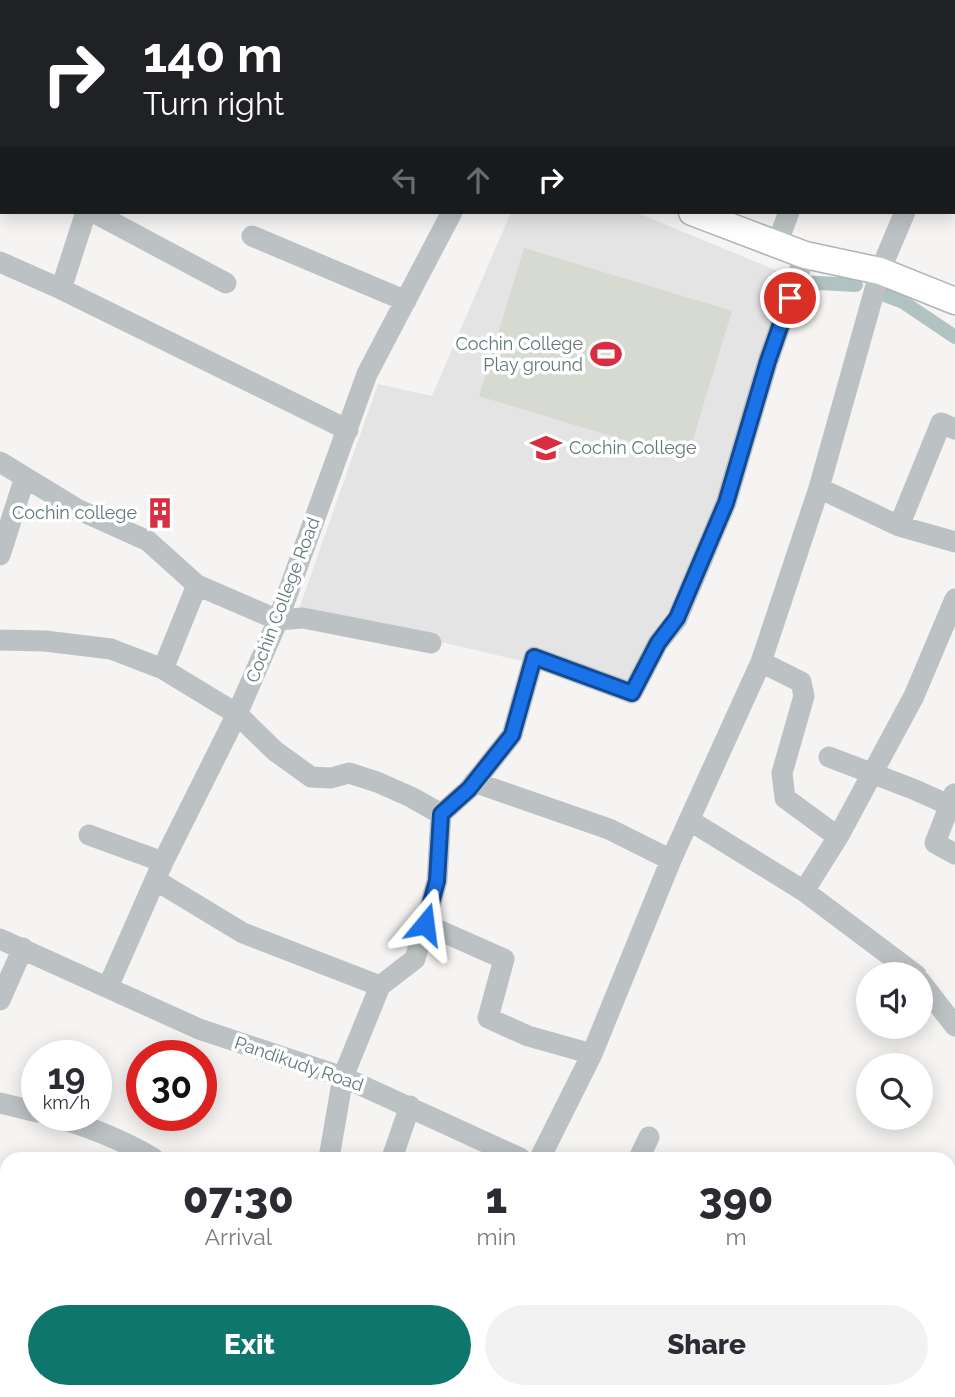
<!DOCTYPE html>
<style>
:root{--surface:#fff;--page:#f2f2f3;--text:#2b2b33;--muted:#7c7c81;--accent:#0f766e}
body{margin:0;font-family:Raleway,sans-serif;background:var(--page);color:var(--text);height:100vh;display:flex;flex-direction:column;font-size:26px;white-space:nowrap}
*{box-sizing:border-box;margin:0}
p{font-size:23px;color:var(--muted)}
.icon{flex:none;width:38px;height:38px;fill:none;stroke:currentColor;stroke-width:2;stroke-linecap:round;stroke-linejoin:round}
.map{position:relative;flex:1;overflow:hidden}
.drawer{position:absolute;left:0px;top:1152px;width:956px;height:247px;display:flex;flex-direction:column;background:var(--surface);border-radius:21px 21px 0 0;box-shadow:0 4px 18px #0003}
.drawer>*{flex:none}
.hud{position:absolute;left:0px;top:0px;width:956px;height:214px;box-shadow:0 4px 18px #0003;background:#202124;color:#fff;overflow:hidden}
.tools{position:absolute;left:856px;top:962px;display:grid;gap:14px}
.tools a{display:grid;place-items:center;width:77px;height:77px;border-radius:50%;background:var(--surface);box-shadow:0 4px 18px #0003;font-size:35px}
.speed{position:absolute;left:21px;top:1040px;display:flex;gap:14px;font-size:35px;font-weight:700;text-align:center}
.speed>*{display:grid;place-content:center;width:91px;height:91px;border-radius:50%;background:var(--surface);box-shadow:0 4px 18px #0003;line-height:1}
.speed small{font-size:18px;font-weight:400}
.speed .limit{border:10px solid #d22;background:#fff;color:#111}
.pin{position:absolute;display:grid;place-items:center;width:60px;height:60px;color:#fff;margin:-30px;border:4px solid #fff;border-radius:50%;box-shadow:0 2px 7px #0007}
.me{position:absolute;width:77px;margin:-38px;rotate:16deg;stroke-linejoin:round;filter:drop-shadow(0 0 5px #0008)}
.turn{display:flex;align-items:center;gap:24px;height:147px;padding:0 28px;font-size:32px}
.turn .icon{width:91px;height:91px;stroke-width:2.5}
.turn b{display:block;font-size:49px;line-height:60px}
.lanes{display:flex;align-items:center;height:66px;padding:0 28px;background:#0003;justify-content:center;gap:35px;direction:ltr}
.lanes .off{opacity:.35}
.eta{display:flex;justify-content:space-evenly;align-items:center;height:119px;text-align:center}
.eta b{font-size:42px;font-weight:800;line-height:49px}
.button{display:flex;gap:14px;margin-top:auto;padding:14px 28px}
.button a{flex:1;height:80px;border-radius:42px;background:var(--accent);color:#fff;font-size:28px;font-weight:800;line-height:80px;text-align:center}
.button a+a{background:var(--page);color:var(--text)}
.map>svg:first-child{display:block}
</style>
<div class="map">
<svg width="955" height="1397" viewBox="0 0 955 1397">
<rect width="100%" height="100%" fill="#f5f4f2"/>
<path fill="#e3e4e3" d="M511 212H635L790 276 721 500 670 622 629 682 526 662 299 609 378 384 432 396Z"/>
<path fill="#d7dad1" d="M524 248 732 311 687 459 479 396Z"/>
<g fill="none" stroke-linecap="round" stroke-linejoin="round">
<path stroke="#b0c2c1" stroke-width="14" d="M800 282 856 285
M882 294 903 302 955 337"/>
<defs>
<path id="major" d="M0 12H2
M692 212 805 255 880 271 955 301
M948 1219 955 1206
M886 1397 887 1391"/>
</defs>
<use href="#major" stroke="#adb5b6" stroke-width="29"/>
<path stroke="#bcc2c3" stroke-width="21" d="M606 0 609 2
M444 2 445 0
M562 2V0
M677 2 678 0
M761 2 762 0
M851 2 852 0
M954 17 955 12
M93 212 226 283
M252 236 406 301
M777 244 789 212
M0 262 61 289 348 430
M61 289 86 212
M0 462 77 509 148 541 197 585 278 620 303 618 431 643
M819 488 899 526 955 542
M899 526 941 423 955 429
M0 555 25 477
M0 640 45 641 111 649 163 669 237 714 275 751 311 777 331 778 349 773 377 782 411 797 441 814
M761 662 801 682 804 696 782 773 785 798 838 837 804 891
M163 669 197 585
M829 757 913 789 949 805
M474 782 609 829 671 860
M954 794 935 843 955 854
M689 820 804 891 916 975
M89 835 163 862
M838 837 914 696 955 599
M157 881 243 933 380 986
M425 924 504 959 488 1018 528 1036 592 1054
M0 939 199 1029 343 1077 520 1158
M920 981 955 1026
M108 987 163 862 237 714 278 620 367 374 452 212
M0 1000 23 948
M0 1103 37 1112
M47 1115C85 1125 119 1138 153 1158
M329 1158 343 1077 380 986 415 959 437 881 441 814 469 789 512 735 534 657 632 693 658 643 677 619 726 503 768 361 805 255
M392 1158 410 1106
M540 1158 592 1054 671 860 761 662 819 488 880 271 905 212
M639 1158 649 1137
M0 1203 7 1206
M0 1301 7 1299
M948 1328 955 1331
M0 1350 7 1353
M86 1391 95 1397
M244 1391 262 1397
M54 1397 56 1391
M297 1397 300 1391
M365 1397 367 1391
M458 1397 460 1391"/>
<use href="#major" stroke="#fff" stroke-width="26"/>
</g>
<g fill="none" stroke-linecap="round" stroke-linejoin="round">
<defs>
<path id="route" d="M425 924 437 881 441 814 469 789 512 735 534 657 632 693 658 643 677 618 726 503 768 361 790 298"/>
</defs>
<use href="#route" stroke="#114b97" stroke-width="18"/>
<use href="#route" stroke="#1a73e8" stroke-width="12"/>
</g>
<defs>
<symbol id="stadium-bare" viewBox="-9 -9 18 18"><path d="M0-5a6.5 5 0 1 0 0 10a6.5 5 0 1 0 0-10ZM-3.5-1.8h7v3.6h-7Z" fill="#d92e42" stroke="#fff" stroke-width="2.5" paint-order="stroke"/></symbol>
<symbol id="university-bare" viewBox="-9 -9 18 18"><path d="M0-5L7-2L0 1L-7-2ZM-4 1L0 2.5L4 1V4Q0 6-4 4Z" fill="#d92e42" stroke="#fff" stroke-width="2.5" paint-order="stroke"/></symbol>
<symbol id="building-bare" viewBox="-9 -9 18 18"><path d="M-4-6H4V6H1V3H-1V6H-4ZM-2.5-4.3h1.7v1.8h-1.7ZM.8-4.3h1.7v1.8H.8ZM-2.5-1h1.7V.8h-1.7ZM.8-1h1.7V.8H.8Z" fill="#d92e42" stroke="#fff" stroke-width="2.5" paint-order="stroke"/></symbol>
</defs>
<g fill-rule="evenodd">
<use href="#stadium-bare" x="584" y="332" width="44" height="44"/>
<use href="#university-bare" x="524" y="426" width="44" height="44"/>
<use href="#building-bare" x="138" y="491" width="44" height="44"/>
</g>
<g text-anchor="middle" stroke-width="7" stroke-linejoin="round" paint-order="stroke">
<g font-size="18" fill="#62797b" stroke="#fff" text-anchor="end">
<text x="583" y="350">Cochin College<tspan x="583" dy="21">Play ground</tspan></text>
<text x="569" y="454" text-anchor="start">Cochin College</text>
<text x="137" y="519">Cochin college</text>
</g>
<g font-size="18" fill="#62797b" stroke="#fff">
<text transform="translate(283 600) rotate(-69)" y="6">Cochin College Road</text>
<text transform="translate(299 1064) rotate(19)" y="6">Pandikudy Road</text>
</g>
</g>
</svg>
<div class="tools">
<a><svg class="icon" aria-label="sound" viewBox="0 0 24 24"><path d="M4 9h4l5-4v14l-5-4H4zM17 9q2 3 0 6"/></svg></a>
<a><svg class="icon" aria-label="search" viewBox="0 0 24 24"><circle cx="10" cy="10" r="6"/><path d="M15 15l6 6"/></svg></a>
</div>
<div class="speed"><div>19<small>km/h</small></div><div class="limit">30</div></div>
<div class="pin" style="left:790px;top:298px;background:#d93025"><svg class="icon" aria-label="arrive" viewBox="0 0 24 24"><path d="M6 21V4h12l-3 4 3 4H6"/></svg></div>
<svg class="me" style="left:425px;top:924px" viewBox="-20 -20 40 40"><path d="M0-17L14 15 0 8-14 15z" fill="#1a73e8" stroke="#fff" stroke-width="4"/></svg>
<div class="hud">
<div class="turn"><svg class="icon" aria-label="right" viewBox="0 0 24 24"><path d="M7 20v-9h11M14 6l5 5-5 5"/></svg><div><b>140 m</b>Turn right</div></div>
<div class="lanes"><svg class="icon off" aria-label="left" viewBox="0 0 24 24"><path d="M17 20v-9H6M10 6l-5 5 5 5"/></svg><svg class="icon off" aria-label="ahead" viewBox="0 0 24 24"><path d="M12 20V5M6 11l6-6 6 6"/></svg><svg class="icon" aria-label="right" viewBox="0 0 24 24"><path d="M7 20v-9h11M14 6l5 5-5 5"/></svg></div>
</div>
<section class="drawer">
<div class="eta">
<div><b>07:30</b><p>Arrival</p></div>
<div><b>1</b><p>min</p></div>
<div><b>390</b><p>m</p></div>
</div>
<div class="button"><a>Exit</a><a>Share</a></div>
</section>
</div>
